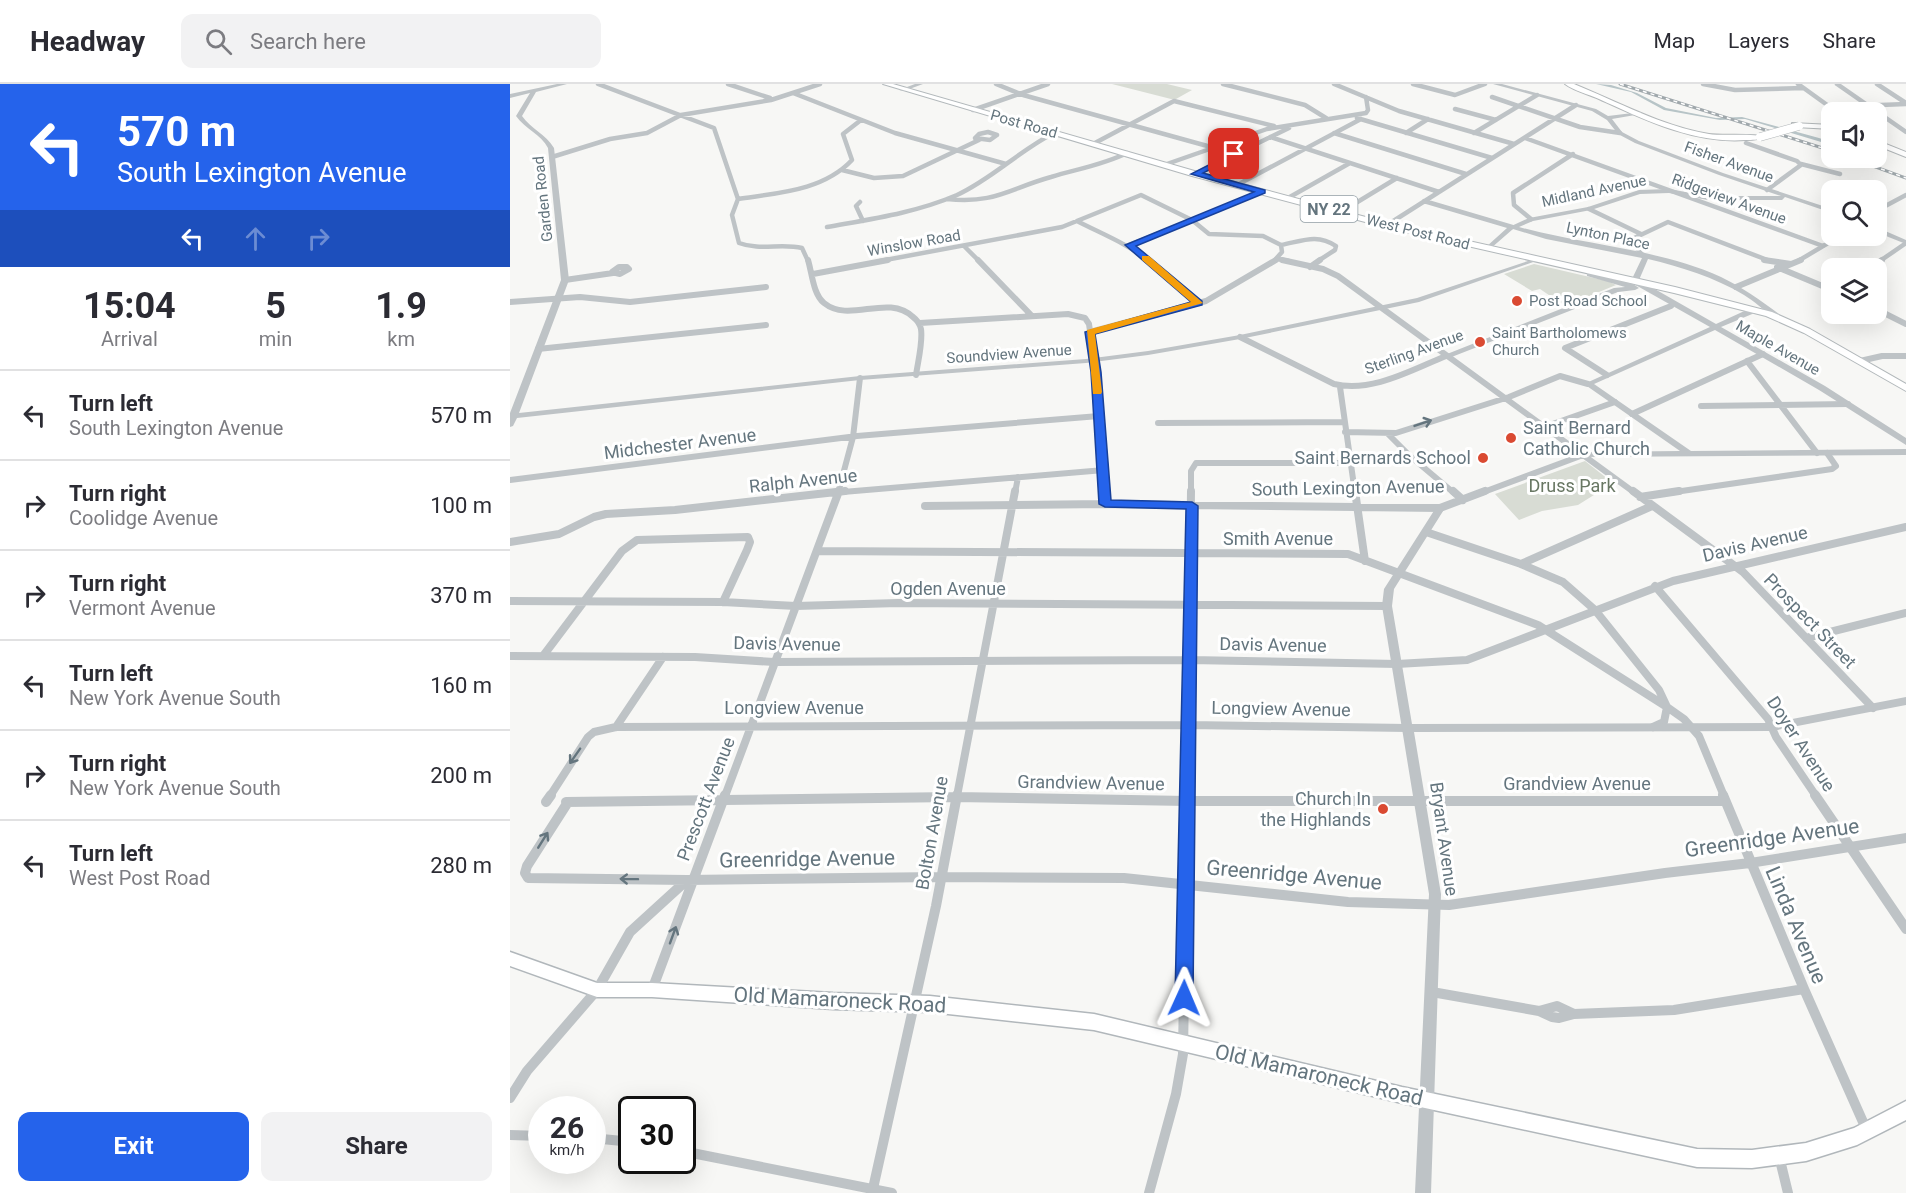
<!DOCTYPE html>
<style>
:root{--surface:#fff;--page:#f2f2f3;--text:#2b2b33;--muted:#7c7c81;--line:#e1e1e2;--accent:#2563eb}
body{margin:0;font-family:Roboto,sans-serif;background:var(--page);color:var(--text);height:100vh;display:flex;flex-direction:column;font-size:22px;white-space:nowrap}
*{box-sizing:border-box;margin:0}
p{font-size:20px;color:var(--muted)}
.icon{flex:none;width:33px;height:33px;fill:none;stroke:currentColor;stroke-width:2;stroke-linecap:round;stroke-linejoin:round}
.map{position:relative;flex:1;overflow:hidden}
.side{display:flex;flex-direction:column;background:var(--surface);width:510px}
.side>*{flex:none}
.guide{background:#2563eb;color:#fff;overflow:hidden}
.buttons{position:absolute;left:1311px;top:18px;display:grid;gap:12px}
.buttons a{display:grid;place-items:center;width:66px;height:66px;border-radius:12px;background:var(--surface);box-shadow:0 6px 24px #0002;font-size:30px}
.speed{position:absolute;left:18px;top:1012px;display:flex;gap:12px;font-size:30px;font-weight:700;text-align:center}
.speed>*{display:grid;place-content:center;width:78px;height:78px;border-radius:50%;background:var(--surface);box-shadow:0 6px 24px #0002;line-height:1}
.speed small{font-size:15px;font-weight:400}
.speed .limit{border:3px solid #111;border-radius:9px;background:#fff;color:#111}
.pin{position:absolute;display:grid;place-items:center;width:51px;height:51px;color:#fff;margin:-26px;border-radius:12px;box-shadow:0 3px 9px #0006}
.me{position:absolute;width:66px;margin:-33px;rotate:1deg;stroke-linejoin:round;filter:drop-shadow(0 0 4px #0008)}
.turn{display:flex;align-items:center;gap:21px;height:126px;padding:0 18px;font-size:27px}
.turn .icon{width:78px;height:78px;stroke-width:2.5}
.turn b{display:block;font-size:42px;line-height:51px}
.lanes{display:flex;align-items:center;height:57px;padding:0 18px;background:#0003;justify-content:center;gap:30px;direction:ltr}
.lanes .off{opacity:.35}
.eta{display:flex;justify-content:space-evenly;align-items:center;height:102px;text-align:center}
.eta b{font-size:36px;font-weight:700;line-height:42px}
.action{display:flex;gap:12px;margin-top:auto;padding:12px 18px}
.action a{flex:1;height:69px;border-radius:12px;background:var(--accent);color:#fff;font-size:24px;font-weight:700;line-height:69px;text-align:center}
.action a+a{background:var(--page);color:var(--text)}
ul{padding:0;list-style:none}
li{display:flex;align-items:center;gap:18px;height:90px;padding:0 18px;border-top:2px solid var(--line)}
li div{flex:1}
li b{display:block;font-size:22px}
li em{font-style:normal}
header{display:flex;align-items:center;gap:36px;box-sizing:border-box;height:84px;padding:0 30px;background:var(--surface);border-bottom:2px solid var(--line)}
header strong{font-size:28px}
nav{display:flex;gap:33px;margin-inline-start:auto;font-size:21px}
.search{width:420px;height:54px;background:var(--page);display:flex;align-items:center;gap:15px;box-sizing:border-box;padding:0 21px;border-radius:12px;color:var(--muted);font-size:22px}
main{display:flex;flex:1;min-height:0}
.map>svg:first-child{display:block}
</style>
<header>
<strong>Headway</strong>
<div class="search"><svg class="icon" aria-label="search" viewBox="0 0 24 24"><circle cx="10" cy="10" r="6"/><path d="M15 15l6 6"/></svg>Search here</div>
<nav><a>Map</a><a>Layers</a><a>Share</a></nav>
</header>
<main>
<section class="side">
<div class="guide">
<div class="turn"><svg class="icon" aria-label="left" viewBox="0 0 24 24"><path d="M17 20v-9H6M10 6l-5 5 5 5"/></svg><div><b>570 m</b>South Lexington Avenue</div></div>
<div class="lanes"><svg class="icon" aria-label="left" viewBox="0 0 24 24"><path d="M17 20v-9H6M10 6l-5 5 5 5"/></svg><svg class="icon off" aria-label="ahead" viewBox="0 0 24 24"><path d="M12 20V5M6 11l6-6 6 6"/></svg><svg class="icon off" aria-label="right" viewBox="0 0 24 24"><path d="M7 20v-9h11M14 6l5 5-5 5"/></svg></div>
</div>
<div class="eta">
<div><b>15:04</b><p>Arrival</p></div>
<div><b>5</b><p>min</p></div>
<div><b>1.9</b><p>km</p></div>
</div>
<ul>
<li><svg class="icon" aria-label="left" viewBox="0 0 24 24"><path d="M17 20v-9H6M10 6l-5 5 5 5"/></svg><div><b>Turn left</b><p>South Lexington Avenue</p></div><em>570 m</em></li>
<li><svg class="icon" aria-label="right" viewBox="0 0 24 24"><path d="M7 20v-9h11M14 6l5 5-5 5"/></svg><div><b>Turn right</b><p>Coolidge Avenue</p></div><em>100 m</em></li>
<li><svg class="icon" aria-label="right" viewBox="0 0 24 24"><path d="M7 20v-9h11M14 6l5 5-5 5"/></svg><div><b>Turn right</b><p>Vermont Avenue</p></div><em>370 m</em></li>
<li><svg class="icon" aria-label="left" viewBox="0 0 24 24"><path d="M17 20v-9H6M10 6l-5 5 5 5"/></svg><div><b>Turn left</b><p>New York Avenue South</p></div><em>160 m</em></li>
<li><svg class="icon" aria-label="right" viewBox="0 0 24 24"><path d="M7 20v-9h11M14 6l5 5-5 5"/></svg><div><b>Turn right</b><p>New York Avenue South</p></div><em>200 m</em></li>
<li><svg class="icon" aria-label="left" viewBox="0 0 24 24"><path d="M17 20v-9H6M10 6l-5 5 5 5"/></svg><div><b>Turn left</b><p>West Post Road</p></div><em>280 m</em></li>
</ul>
<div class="action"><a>Exit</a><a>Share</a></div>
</section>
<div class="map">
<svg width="1396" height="1109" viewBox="0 0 1396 1109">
<rect width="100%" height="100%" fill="#f7f7f5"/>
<path fill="#d8dcd4" d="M602 0H657L682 6 666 15H661Z
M1024 180 1097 197 1106 201 1055 222 1030 205 1022 207 994 190Z
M1075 377 1103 399 1068 421 1032 427 1009 436 985 410Z"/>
<path fill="#b7c4c7" d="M1086 0 1101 1 1127 9 1156 24 1206 34 1232 33 1309 54 1321 58V61L1235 35 1210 36 1154 26 1121 8Z"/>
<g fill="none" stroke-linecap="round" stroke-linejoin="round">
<defs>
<path id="secondary" d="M0 868 87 899H142L323 909 420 912 584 930 892 1003 1187 1065 1242 1066 1296 1059 1344 1044 1396 1017V1036L1347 1061 1296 1077 1242 1084 1187 1083 892 1019 584 946 420 928 323 925 142 913H87L0 882Z"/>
<path id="primary" d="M373 0H383L688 88 878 139 1165 203 1262 228 1300 245 1396 300V307L1294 249 1256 232 1164 209 874 143 682 92Z"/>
<path id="trunk" d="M1055 0H1064C1108 18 1152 42 1199 50 1211 52 1247 49 1254 53 1249 56 1242 56 1236 56 1184 60 1135 36 1089 15 1078 10 1064 7 1055 0Z
M1282 39 1322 41V45L1285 43H1282Z
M1366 56 1396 68V73L1366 61Z"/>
</defs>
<use href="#secondary" stroke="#b1b7bb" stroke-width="3"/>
<use href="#primary" stroke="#b2b8bb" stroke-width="2"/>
<use href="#trunk" stroke="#b2b7b9" stroke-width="2"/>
<path stroke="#bec3c6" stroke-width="4.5" d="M88 0 204 44 228 115 222 131 229 159C250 167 271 159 292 164L298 177
M218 0 260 14
M486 0 513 11 701 63
M713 0 795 21 816 34
M824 0 889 27 1004 60
M903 0 945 11 975 0
M1193 0 1225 6 1293 4
M1288 0 1320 23 1396 20
M1327 0 1396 48
M1367 0 1396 19
M283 9 385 49 496 80
M982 13 1070 43 1110 49
M945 25 986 36
M463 26 538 0
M847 34 982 74
M478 48 487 51 480 56 465 54 469 50Z
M824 49 956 90
M896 49 918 35
M964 49 1027 11
M760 53 929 108
M1015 54 1313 162
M1236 59 1287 77 1291 81 1257 106
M583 60 664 17 764 42
M42 73 100 55 137 49 171 31 261 16 310 0
M1291 80 1330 90
M654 81 757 45 856 29 858 26 856 13
M332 86 364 94 393 92 469 56
M685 90 779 44
M727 101 851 35
M778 114 840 79
M228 115C267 109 313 107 342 76L333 50 351 36
M437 115C485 120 498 105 541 93 567 85 593 81 617 69
M914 117 1002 143
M350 118 346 122 353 137
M1079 125 1131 150
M1366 127 1396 111
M831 128 887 94
M1021 135 1004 121 1003 109 1063 70
M567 137C592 150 618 160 639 177
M877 141 1066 21
M317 143C361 135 405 129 447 111 482 95 510 66 544 49
M619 161 752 108
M771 161C792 157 807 149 826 162L825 166 808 177
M455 163 469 177
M1135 174 1120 156 1158 138 1260 177
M768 175 779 177
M370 177 552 143 631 111 682 136 699 150 753 152 771 161 772 168 764 177
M1288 177 1330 152
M1370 177 1396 159"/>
<path stroke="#bec3c6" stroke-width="6" d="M298 176C302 189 303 210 314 219 340 240 377 209 403 233 407 236 410 240 411 245 413 258 408 277 406 291
M468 176 522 232
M637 176 689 219
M772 176 813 185 828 192 1125 409
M1254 176 1281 180
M109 183H117L119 185 110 190 102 188Z
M800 183 810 176
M1267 183 1322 206
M1361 184 1372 176
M303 190 378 176
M55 196 103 189
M1226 203 1291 176
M0 218 70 213 120 218 256 203
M1366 225 1396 240
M410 239 558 230 575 234 579 240 586 288 594 409
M580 248 696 217 766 176
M730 253 824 300C862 309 901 286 936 272
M28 265 256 241
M1237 277 1307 369
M1350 277 1372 272H1396
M1097 291 1055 264 1161 222
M830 303 845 409
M1191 322 1338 320
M1122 330 1253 270
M648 339 834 338
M1034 343 1105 318
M835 348 886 349 999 313 1050 292 1078 300
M878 350 900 372 944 409
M0 396 347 352 589 332
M321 409 594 386
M328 409 343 353 350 294
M505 409 508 393
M681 409V387L686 379H840
M971 409 1073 371
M1158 409 1322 385 1326 382 1317 369"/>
<path stroke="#bec3c6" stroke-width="8" d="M594 407 595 420
M845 407 855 477
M943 407 953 416
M1123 407 1233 488 1363 624
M1130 413 1169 407
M415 422 595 420 930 424 975 407
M916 448 1011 480 1053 498 1085 526 1149 606 1157 623 1174 635 1189 652 1214 712
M0 458 49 450 84 433 96 430 165 426 335 407
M307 467 838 470 1028 541 1157 623 1154 638 1143 643
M1011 480 1142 422
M1145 502 1258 635 1266 653 1306 712
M0 517 213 518 286 522 388 519 877 522
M1296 554 1396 529
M0 572 185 573 264 578 680 576 887 580 957 576 1163 497 1396 443
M33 572 112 467 127 456 238 453 240 458 237 466 213 518
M106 643 153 573
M40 712 78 653 84 648 106 643 679 641 897 644
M215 712 329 407
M447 712 505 407
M677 712 681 407"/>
<path stroke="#bec3c6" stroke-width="10" d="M1213 711 1294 905 1357 1047
M1305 711 1396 845
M36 718 41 711
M56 718 445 713 677 717H1214
M58 718 17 782 15 789 18 794 177 796 431 793 614 794 838 818 939 821 1155 789 1240 779
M142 906 215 711
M922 908 1029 927 1042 933 1049 934 1064 930 1164 926 1294 905
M1029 927 1047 922 1064 930
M0 1014 17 987 87 906 120 848 177 796
M0 1051 32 1052
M82 1054 122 1058
M172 1067 382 1109
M1269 1072 1278 1109
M362 1109 426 822 447 711
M639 1109 666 1010 673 970 677 711"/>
<path fill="#bec3c6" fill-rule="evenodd" d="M47 0H57L26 8 12 32C21 45 36 50 44 64L59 196 9 329 350 292 576 275 638 267 730 251 907 214 1024 175 1029 176 909 218 730 255 638 271 576 279 350 296 7 334 3 342 0 343V329L51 196 38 64C31 50 15 45 6 32L20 9 0 14V10Z
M405 0H413L394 7 389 6Z
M983 0H992L1086 25 1098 32 1131 28V30L1102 35 1112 48 1129 57 1213 89 1322 125V129L1275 113 1272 116H1198L1159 109 1130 110 1081 126 1023 137 1009 143C1074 161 1150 165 1211 193 1232 203 1250 216 1269 230V234H1263C1254 226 1244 217 1234 211 1204 193 1171 183 1138 175L1129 196 1206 240 1241 224H1247V228L1211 243 1315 302 1396 354V361L1309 306 1205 246 1084 300 1181 367 1396 365V371L1070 373V369L1073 368 1170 367 1074 300 1200 243 1122 199 1121 197 1132 174 1036 155 1003 145 980 165H976V163L997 144 1019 134 1078 123 1129 106 1159 105 1198 112H1271L1209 91 1125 59 1108 50 1097 36 1082 27Z
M1366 143 1396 156V160L1366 148Z
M1077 188 1123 200 1129 204 1125 206 1108 208 939 274H933L932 272 1104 204 1115 203 1077 192Z
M930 421 935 424 884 505 882 522 902 640 1262 639 1396 613V621L1262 647 904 648 931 810 921 1109H905L919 810 872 522 874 505 927 422Z
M1396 749V759L1240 784 1236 783 1234 779 1236 775 1240 774Z"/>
<use href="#secondary" fill="#fff" fill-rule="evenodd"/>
<use href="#primary" fill="#fff" fill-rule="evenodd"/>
<use href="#trunk" fill="#fff" fill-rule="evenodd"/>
<defs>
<path id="rail" d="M1110 0 1322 67
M1341 74 1396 94"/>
</defs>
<use href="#rail" stroke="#a0a8ac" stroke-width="3"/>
<use href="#rail" stroke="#fff" stroke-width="1.5" stroke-dasharray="4" stroke-linecap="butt"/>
<defs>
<path id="trunk-bridge" d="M1250 53 1289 42"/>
</defs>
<use href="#trunk-bridge" stroke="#b2b7b9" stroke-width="9" stroke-linecap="butt"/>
<use href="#trunk-bridge" stroke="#fff" stroke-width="8"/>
</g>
<defs><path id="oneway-shaft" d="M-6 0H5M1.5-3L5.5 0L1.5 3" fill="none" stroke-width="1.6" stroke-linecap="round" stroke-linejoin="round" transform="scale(1.5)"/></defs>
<g stroke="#64757e">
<use href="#oneway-shaft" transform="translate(913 339) rotate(-19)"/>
<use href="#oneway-shaft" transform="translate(65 672) rotate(125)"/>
<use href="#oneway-shaft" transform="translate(33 756) rotate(-58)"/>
<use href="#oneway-shaft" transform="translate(119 795) rotate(-179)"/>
<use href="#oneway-shaft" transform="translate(163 851) rotate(-70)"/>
</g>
<path fill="#2563eb" stroke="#184099" stroke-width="1.5" d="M724 68 727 69V72L693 89 755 106V109L626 162 692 217V221L585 250 591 288 601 416 682 418 688 422 683 914 680 920 674 922 668 920 665 914 676 425 595 423 589 420 581 288 575 248 681 218 615 161 744 108 681 90Z"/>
<path fill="#f59e0b" d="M632 172H639L693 219 585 250 592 308 591 310H583L577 246 681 218 632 176Z"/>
<g fill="#da4a32" stroke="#fff" stroke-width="2">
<circle cx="1007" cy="217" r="6"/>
<circle cx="970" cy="258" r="6"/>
<circle cx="1001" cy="354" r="6"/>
<circle cx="973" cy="374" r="6"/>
<circle cx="873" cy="725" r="6"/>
</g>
<g text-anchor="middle" stroke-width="6" stroke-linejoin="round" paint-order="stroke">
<g font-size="15" fill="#64757e" stroke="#fff">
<text transform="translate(514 40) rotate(16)" y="5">Post Road</text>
<text transform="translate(1219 78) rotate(20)" y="5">Fisher Avenue</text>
<text transform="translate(1084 107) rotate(-12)" y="5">Midland Avenue</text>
<text transform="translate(33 115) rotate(-96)" y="5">Garden Road</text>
<text transform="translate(1219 115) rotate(20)" y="5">Ridgeview Avenue</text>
<text transform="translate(908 148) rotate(14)" y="5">West Post Road</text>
<text transform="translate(1098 152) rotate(12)" y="5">Lynton Place</text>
<text transform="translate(404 159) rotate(-10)" y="5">Winslow Road</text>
<text transform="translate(1268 264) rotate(30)" y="5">Maple Avenue</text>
<text transform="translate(904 268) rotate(-20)" y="5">Sterling Avenue</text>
<text transform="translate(499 270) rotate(-4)" y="5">Soundview Avenue</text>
</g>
<g font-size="15" fill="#64757e" stroke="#fff" text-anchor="start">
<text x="1019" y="222">Post Road School</text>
<text x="982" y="254">Saint Bartholomews<tspan x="982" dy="17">Church</tspan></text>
</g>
<rect fill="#fff" stroke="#929ea5" stroke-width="1.5" x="790.5" y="112" width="57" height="26" rx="4.5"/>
<g font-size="16" font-weight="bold" fill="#64757e">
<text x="819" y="131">NY 22</text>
</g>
<g font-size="18" fill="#64757e" stroke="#fff" text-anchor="end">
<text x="1013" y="350" text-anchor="start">Saint Bernard<tspan x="1013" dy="21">Catholic Church</tspan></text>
<text x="961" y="380">Saint Bernards School</text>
<text x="861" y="721">Church In<tspan x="861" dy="21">the Highlands</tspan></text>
</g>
<g font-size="18" fill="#64757e" stroke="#fff">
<text transform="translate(170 360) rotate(-7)" y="6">Midchester Avenue</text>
<text transform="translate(293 397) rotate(-6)" y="6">Ralph Avenue</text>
<text transform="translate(838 404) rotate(-1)" y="6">South Lexington Avenue</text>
<text x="768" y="461">Smith Avenue</text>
<text transform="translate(1245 460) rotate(-13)" y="6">Davis Avenue</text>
<text x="438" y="511">Ogden Avenue</text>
<text transform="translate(1300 537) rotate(46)" y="6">Prospect Street</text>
<text transform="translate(277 560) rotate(1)" y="6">Davis Avenue</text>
<text transform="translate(763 561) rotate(1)" y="6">Davis Avenue</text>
<text x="284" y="630">Longview Avenue</text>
<text transform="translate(771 625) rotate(1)" y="6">Longview Avenue</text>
<text transform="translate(1291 660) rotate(57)" y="6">Doyer Avenue</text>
<text transform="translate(581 699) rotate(1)" y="6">Grandview Avenue</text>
<text x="1067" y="706">Grandview Avenue</text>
<text transform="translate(196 715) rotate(-69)" y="6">Prescott Avenue</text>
<text transform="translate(422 749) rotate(-80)" y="6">Bolton Avenue</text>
<text transform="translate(934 755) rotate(82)" y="6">Bryant Avenue</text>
</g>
<g font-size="18" fill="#687763" stroke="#fff">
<text x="1062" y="408">Druss Park</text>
</g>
<g font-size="21" fill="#64757e" stroke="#fff">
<text transform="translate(1262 754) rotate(-8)" y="7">Greenridge Avenue</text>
<text transform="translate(297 775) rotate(-1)" y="7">Greenridge Avenue</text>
<text transform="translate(784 791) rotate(5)" y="7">Greenridge Avenue</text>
<text transform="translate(1286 841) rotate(67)" y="7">Linda Avenue</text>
<text transform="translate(330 916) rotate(3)" y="7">Old Mamaroneck Road</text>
<text transform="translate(809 991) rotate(13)" y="7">Old Mamaroneck Road</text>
</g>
</g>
</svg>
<div class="buttons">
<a><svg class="icon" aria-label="sound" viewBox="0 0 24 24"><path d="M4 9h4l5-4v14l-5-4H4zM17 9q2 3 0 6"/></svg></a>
<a><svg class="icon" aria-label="search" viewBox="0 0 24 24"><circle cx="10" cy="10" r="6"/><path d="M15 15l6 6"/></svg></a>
<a><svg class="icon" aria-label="layers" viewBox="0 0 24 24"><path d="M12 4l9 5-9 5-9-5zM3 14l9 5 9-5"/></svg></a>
</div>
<div class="speed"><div>26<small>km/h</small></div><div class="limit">30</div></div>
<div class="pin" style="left:724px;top:70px;background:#d93025"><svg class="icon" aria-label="arrive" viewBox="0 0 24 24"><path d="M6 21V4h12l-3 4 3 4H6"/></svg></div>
<svg class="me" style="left:674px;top:914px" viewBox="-20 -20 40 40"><path d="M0-17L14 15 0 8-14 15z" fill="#2563eb" stroke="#fff" stroke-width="4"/></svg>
</div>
</main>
